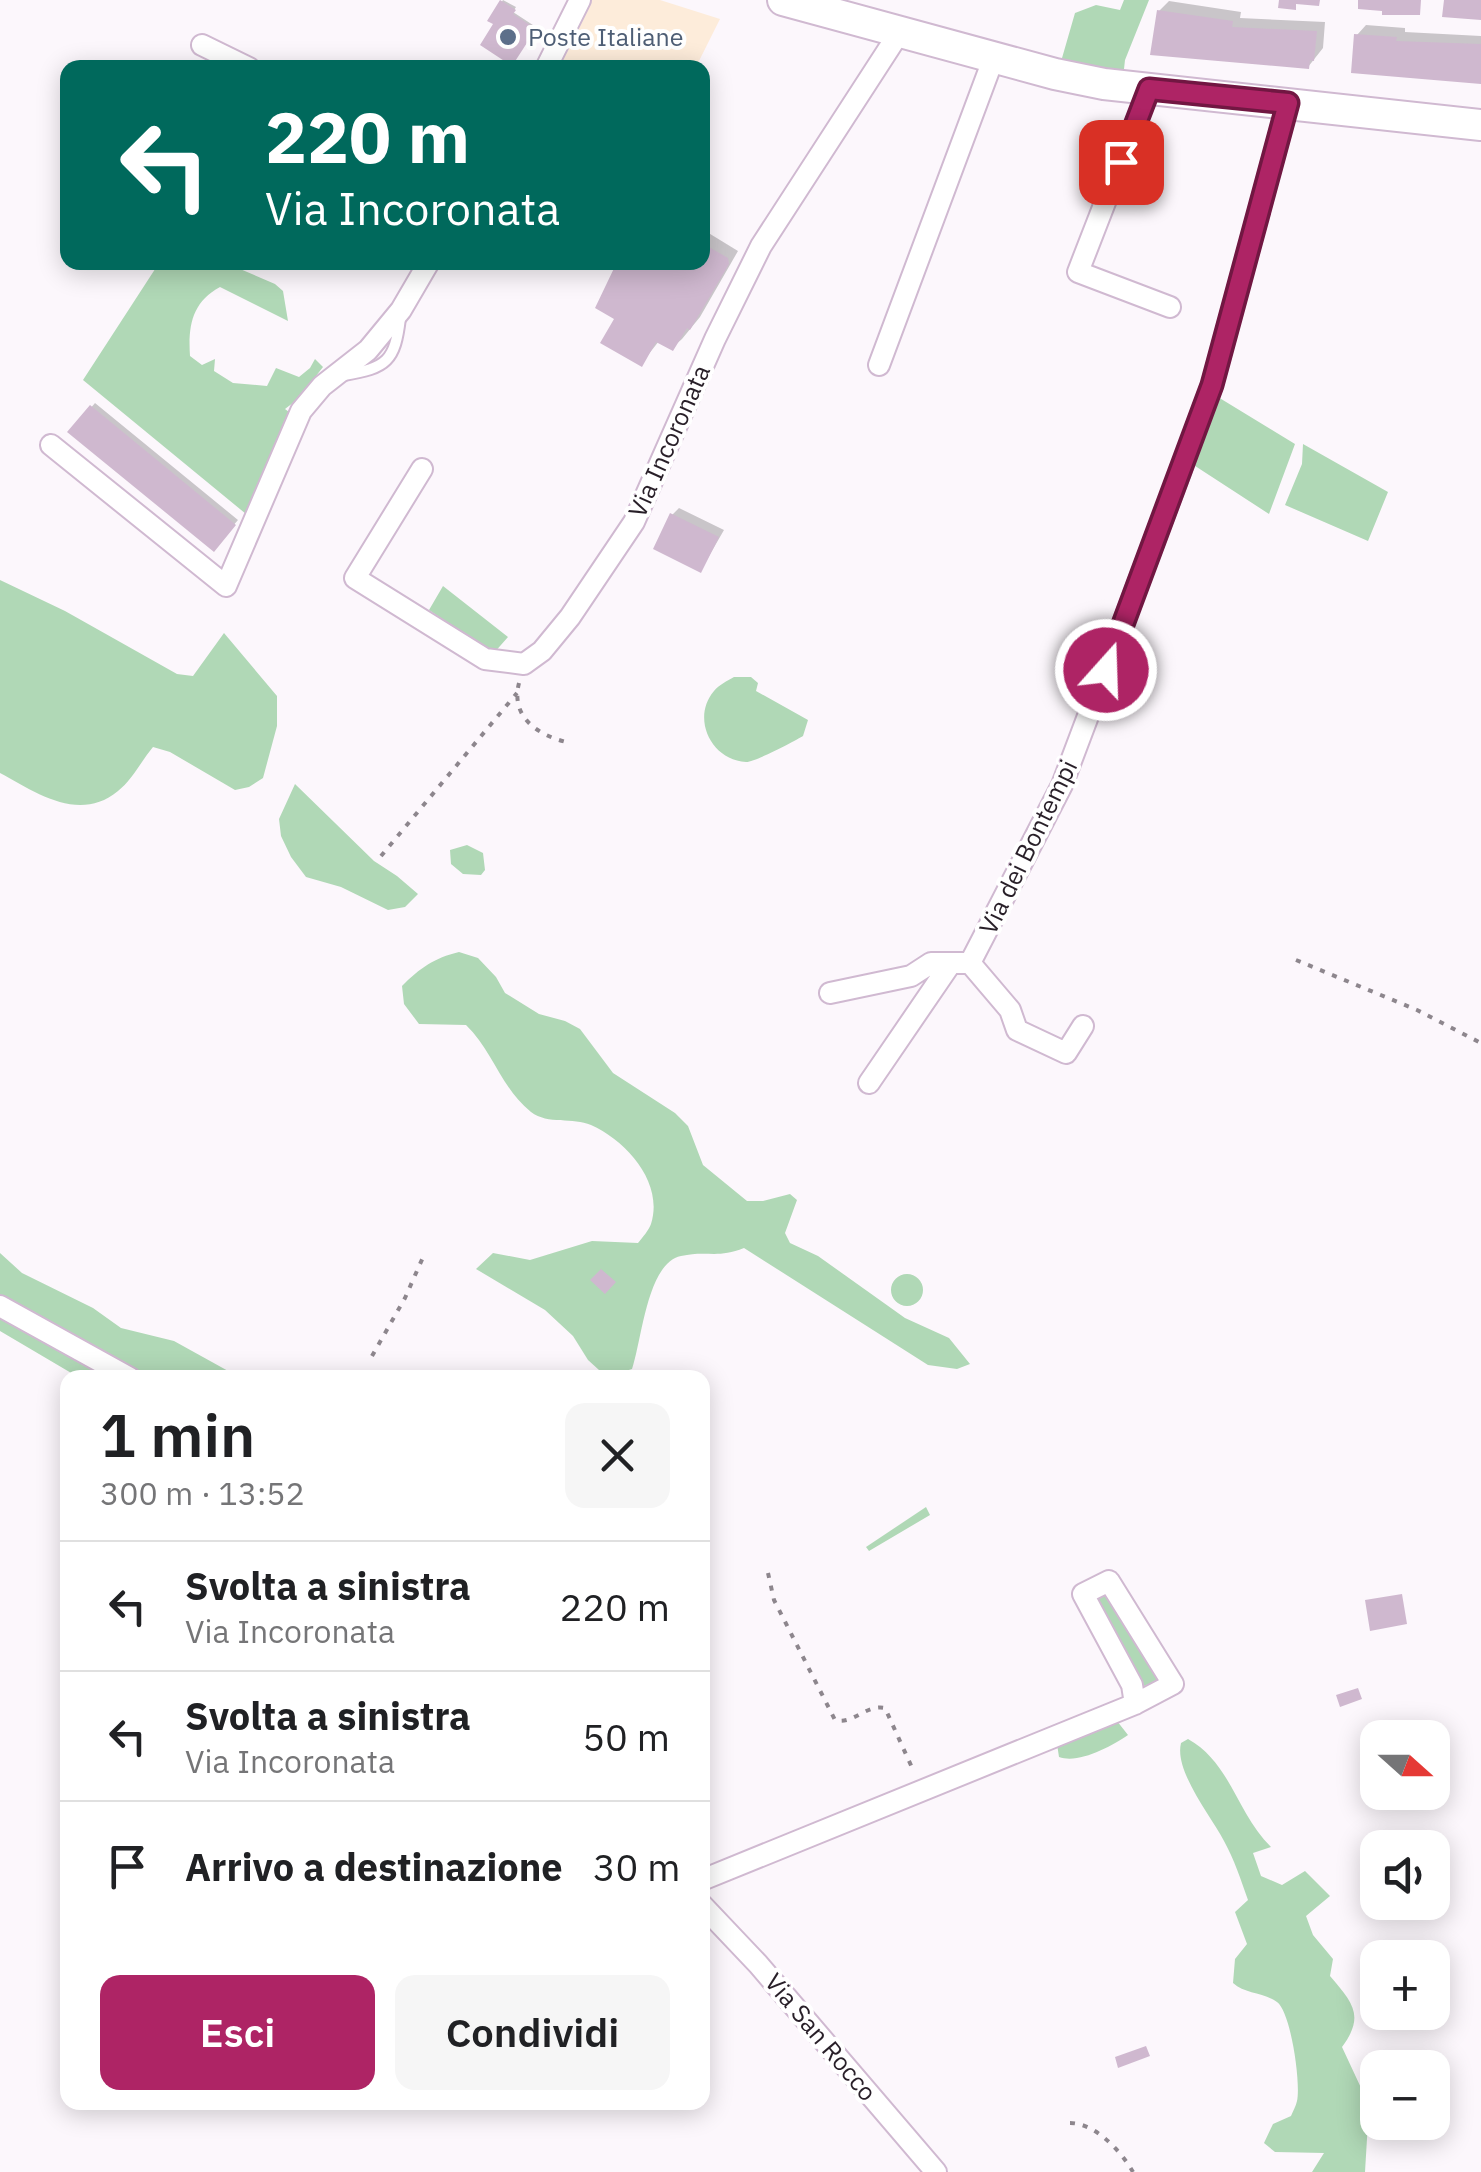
<!DOCTYPE html>
<html lang="it">
<meta charset="utf-8">
<style>
:root{--surface:#fff;--page:#f6f6f6;--text:#202124;--muted:#757577;--line:#e0e0e0;--accent:#ae2465}
body{margin:0;font-family:"IBM Plex Sans",sans-serif;background:var(--page);color:var(--text);height:100vh;display:flex;flex-direction:column;font-size:38px;white-space:nowrap}
*{box-sizing:border-box;margin:0}
p{font-size:32px;color:var(--muted)}
.icon{flex:none;width:55px;height:55px;fill:none;stroke:currentColor;stroke-width:2;stroke-linecap:round;stroke-linejoin:round}
.map{position:relative;flex:1;overflow:hidden}
.drawer{position:absolute;left:60px;top:1370px;width:650px;height:740px;display:flex;flex-direction:column;background:var(--surface);border-radius:20px;box-shadow:0 5px 25px #0003}
.drawer>*{flex:none}
.banner{position:absolute;left:60px;top:60px;width:650px;height:210px;border-radius:20px;box-shadow:0 5px 25px #0003;background:#00695c;color:#fff;overflow:hidden}
.needle{width:65px;rotate:111deg}
.controls{position:absolute;left:1360px;top:1720px;display:grid;gap:20px}
.controls a{display:grid;place-items:center;width:90px;height:90px;border-radius:20px;background:var(--surface);box-shadow:0 5px 25px #0003;font-size:50px}
.pin{position:absolute;display:grid;place-items:center;width:85px;height:85px;color:#fff;margin:-42px;border-radius:20px;box-shadow:0 5px 15px #0006}
.me{position:absolute;width:110px;margin:-55px;rotate:20deg;stroke-linejoin:round;filter:drop-shadow(0 0 8px #0008)}
.turn{display:flex;align-items:center;gap:35px;height:210px;padding:0 40px;font-size:45px}
.turn .icon{width:130px;height:130px;stroke-width:2.5}
.turn b{display:block;font-size:70px;line-height:85px}
.round{display:grid;place-items:center;flex:none;width:105px;height:105px;border-radius:20px;background:var(--page)}
.headline{display:flex;align-items:center;justify-content:space-between;height:170px;padding:0 40px}
h1{font-size:60px;font-weight:600;line-height:75px}
.cta{display:flex;gap:20px;margin-top:auto;padding:20px 40px}
.cta a{flex:1;height:115px;border-radius:20px;background:var(--accent);color:#fff;font-size:40px;font-weight:600;line-height:115px;text-align:center}
.cta a+a{background:var(--page);color:var(--text)}
ul{padding:0;list-style:none}
li{display:flex;align-items:center;gap:30px;height:130px;padding:0 40px;border-top:2px solid var(--line)}
li div{flex:1}
li b{display:block;font-size:38px}
li em{font-style:normal}
.map>svg:first-child{display:block}
</style>
<div class="map">
<svg width="1481" height="2172" viewBox="0 0 1481 2172">
<rect width="100%" height="100%" fill="#fcf7fc"/>
<path fill="#fdecda" d="M590 0H660L720 19 696 67 556 68Z"/>
<path fill="#b0d8b6" d="M1124 0H1149L1125 60 1123 78 1060 65 1075 13 1096 5 1120 10Z
M159 263H226L275 284 283 291 288 321 220 287C192 302 188 326 190 356L202 365 215 359 214 371 233 383 267 386 276 368 299 377 310 368 315 359 323 367 298 399 285 409 289 412 246 514 83 380Z
M1213 394 1295 444 1269 514 1189 462Z
M1303 444 1388 492 1368 541 1285 505 1302 464Z
M0 580 65 611 177 674 193 676 224 633 277 696V726L263 778 249 787 235 790 170 752 153 747C142 760 132 780 118 791 79 823 37 793 0 773Z
M443 586 508 637 493 654 429 610Z
M734 677H751L758 683 756 691 808 720 803 736C795 741 753 763 746 762 711 760 691 718 714 691 719 685 727 681 734 677Z
M295 784 374 861 397 876 418 894 405 907 388 910 341 887 306 877 291 857 281 836 279 819Z
M467 845 483 853 485 870 481 875 463 874 451 864 450 850Z
M459 952 478 958 496 977 505 993 539 1014 565 1021 580 1029 613 1073 675 1113 688 1126 703 1165 747 1201H763L790 1194 797 1200 785 1233 790 1243 818 1256 905 1318 949 1338 970 1364 957 1369 928 1365 744 1248C717 1259 707 1250 681 1256 647 1263 642 1340 632 1369L613 1375 599 1370 588 1360 573 1336 545 1310 476 1269 493 1253 530 1260 592 1241 638 1243C642 1238 649 1230 651 1224 664 1183 627 1141 591 1125 573 1117 548 1125 531 1112 501 1088 493 1051 466 1025L419 1024 404 1004 402 986C420 968 434 958 459 952Z
M0 1253 22 1273 93 1308 121 1328 174 1341 239 1377H78L0 1331Z
M891 1290a16 16 0 1 1 32 0a16 16 0 1 1-32 0Z
M926 1507 930 1515 869 1551 866 1547Z
M1104 1591 1158 1680 1144 1686 1096 1599Z
M1117 1721 1128 1735C1110 1747 1079 1764 1059 1757L1057 1744Z
M1188 1739C1231 1763 1237 1814 1271 1847L1253 1853 1261 1876 1282 1885 1305 1871 1330 1896 1306 1916 1313 1935 1333 1959 1330 1976C1353 2003 1365 2016 1342 2047L1369 2105 1365 2172H1312L1324 2153 1275 2152 1264 2143 1273 2124 1291 2116C1293 2111 1296 2106 1297 2101 1301 2084 1291 2012 1277 2002 1263 1992 1245 1994 1233 1983L1235 1959 1247 1944 1235 1912 1248 1900C1241 1880 1234 1859 1224 1841 1211 1816 1174 1771 1181 1743Z"/>
<path fill="#0003" d="M503 0 516 7 513 12 536 27 512 63 496 24 490 20Z
M1169 1 1241 12 1240 18 1325 22 1323 48 1308 67 1159 11Z
M1366 25 1405 28V32L1481 36V81L1357 35Z
M702 229 738 251 700 317 682 339 672 348 659 341 641 364 702 262Z
M95 403 238 520 214 548 71 431Z
M679 508 724 530 701 570 672 515Z"/>
<path fill="#cfb8cf" d="M500 0 516 10 513 14 536 29 512 66 480 45 493 24 487 21Z
M1279 0H1320L1319 6 1296 4V10L1278 8Z
M1358 0H1421L1420 15H1382V11L1358 9Z
M1444 0H1481V20L1442 17Z
M1157 10 1233 21 1232 27 1317 31 1314 61 1310 60 1309 69 1150 55Z
M1354 34 1397 37 1396 41 1481 44V84L1351 73Z
M702 243 728 258 729 264 690 330 687 328 673 351 656 342 642 367 600 343 614 319 595 308 617 262H702Z
M90 405 236 525 214 552 67 432Z
M670 513 719 537 701 573 653 549Z
M601 1269 616 1282 605 1294 590 1280Z
M1402 1594 1407 1624 1370 1631 1365 1600Z
M1358 1688 1362 1699 1340 1707 1336 1695Z
M1146 2046 1150 2056 1118 2068 1115 2057Z"/>
<g fill="none" stroke-linecap="round" stroke-linejoin="round">
<defs>
<path id="service" d="M344 375C387 368 395 361 400 318"/>
<path id="minor" d="M202 45 249 68
M546 68 580 0
M1149 89 1078 272 1170 307
M879 365 994 57
M51 445 226 586 301 411 322 386 368 350 401 310 429 262
M422 469 355 578 485 659 524 664 542 651 570 617 634 522 715 339 761 246 899 33
M970 963 1062 785 1179 475 1212 385 1288 103
M830 993 911 976 931 963H970L1010 1010 1017 1030 1066 1053 1083 1026
M869 1083 951 963
M0 1306 130 1378
M702 1880 1135 1704 1173 1684 1109 1581 1083 1594 1132 1685 1135 1704
M702 1905 758 1964 936 2172"/>
<path id="secondary" d="M783 0 1055 74 1104 84 1481 125"/>
</defs>
<use href="#service" stroke="#d0b9d1" stroke-width="14"/>
<use href="#minor" stroke="#d0b9d1" stroke-width="24"/>
<use href="#secondary" stroke="#d0b9d1" stroke-width="34"/>
<path stroke="#8d868d" stroke-width="4" stroke-dasharray="5 8" stroke-linecap="butt" d="M519 683C510 718 539 736 570 743
M381 856 517 693
M1296 960 1417 1010 1481 1043
M372 1356 405 1298 424 1255
M768 1573 774 1600 835 1720C853 1725 866 1704 885 1708L914 1772
M1070 2123C1095 2123 1121 2151 1133 2172"/>
<use href="#service" stroke="#fff" stroke-width="10"/>
<use href="#minor" stroke="#fff" stroke-width="20"/>
<use href="#secondary" stroke="#fff" stroke-width="30"/>
</g>
<g fill="none" stroke-linecap="round" stroke-linejoin="round">
<defs>
<path id="route" d="M1106 670 1212 385 1288 103 1149 89 1121 162"/>
</defs>
<use href="#route" stroke="#711742" stroke-width="25"/>
<use href="#route" stroke="#ae2465" stroke-width="18"/>
</g>
<circle fill="#5c6f8a" stroke="#fff" stroke-width="4" cx="508" cy="37" r="10"/>
<g text-anchor="middle" stroke-width="8" stroke-linejoin="round" paint-order="stroke">
<g font-size="25" fill="#4e5e75" stroke="#fff" text-anchor="start">
<text x="528" y="46">Poste Italiane</text>
</g>
<g font-size="25" fill="#281f28" stroke="#fff">
<text transform="translate(669 441) rotate(-66)" y="9">Via Incoronata</text>
<text transform="translate(1028 847) rotate(-64)" y="9">Via dei Bontempi</text>
<text transform="translate(821 2037) rotate(50)" y="9">Via San Rocco</text>
</g>
</g>
</svg>
<div class="controls">
<a><svg class="needle" viewBox="-14 -14 28 28"><path d="M0-13l5 13h-10z" fill="#e53935"/><path d="M0 13l5-13h-10z" fill="#757577"/></svg></a>
<a><svg class="icon" aria-label="sound" viewBox="0 0 24 24"><path d="M4 9h4l5-4v14l-5-4H4zM17 9q2 3 0 6"/></svg></a>
<a>+</a>
<a>−</a>
</div>
<div class="pin" style="left:1121px;top:162px;background:#d93025"><svg class="icon" aria-label="arrive" viewBox="0 0 24 24"><path d="M6 21V4h12l-3 4 3 4H6"/></svg></div>
<svg class="me" style="left:1106px;top:670px" viewBox="-20 -20 40 40"><circle r="17" fill="#ae2465" stroke="#fff" stroke-width="3"/><path d="M0-11L8 9 0 5-8 9z" fill="#fff"/></svg>
<div class="banner">
<div class="turn"><svg class="icon" aria-label="left" viewBox="0 0 24 24"><path d="M17 20v-9H6M10 6l-5 5 5 5"/></svg><div><b>220 m</b>Via Incoronata</div></div>
</div>
<section class="drawer">
<div class="headline"><div><h1>1 min</h1><p>300 m · 13:52</p></div><a class="round"><svg class="icon" aria-label="close" viewBox="0 0 24 24"><path d="M6 6l12 12M18 6L6 18"/></svg></a></div>
<ul>
<li><svg class="icon" aria-label="left" viewBox="0 0 24 24"><path d="M17 20v-9H6M10 6l-5 5 5 5"/></svg><div><b>Svolta a sinistra</b><p>Via Incoronata</p></div><em>220 m</em></li>
<li><svg class="icon" aria-label="left" viewBox="0 0 24 24"><path d="M17 20v-9H6M10 6l-5 5 5 5"/></svg><div><b>Svolta a sinistra</b><p>Via Incoronata</p></div><em>50 m</em></li>
<li><svg class="icon" aria-label="arrive" viewBox="0 0 24 24"><path d="M6 21V4h12l-3 4 3 4H6"/></svg><div><b>Arrivo a destinazione</b></div><em>30 m</em></li>
</ul>
<div class="cta"><a>Esci</a><a>Condividi</a></div>
</section>
</div>
